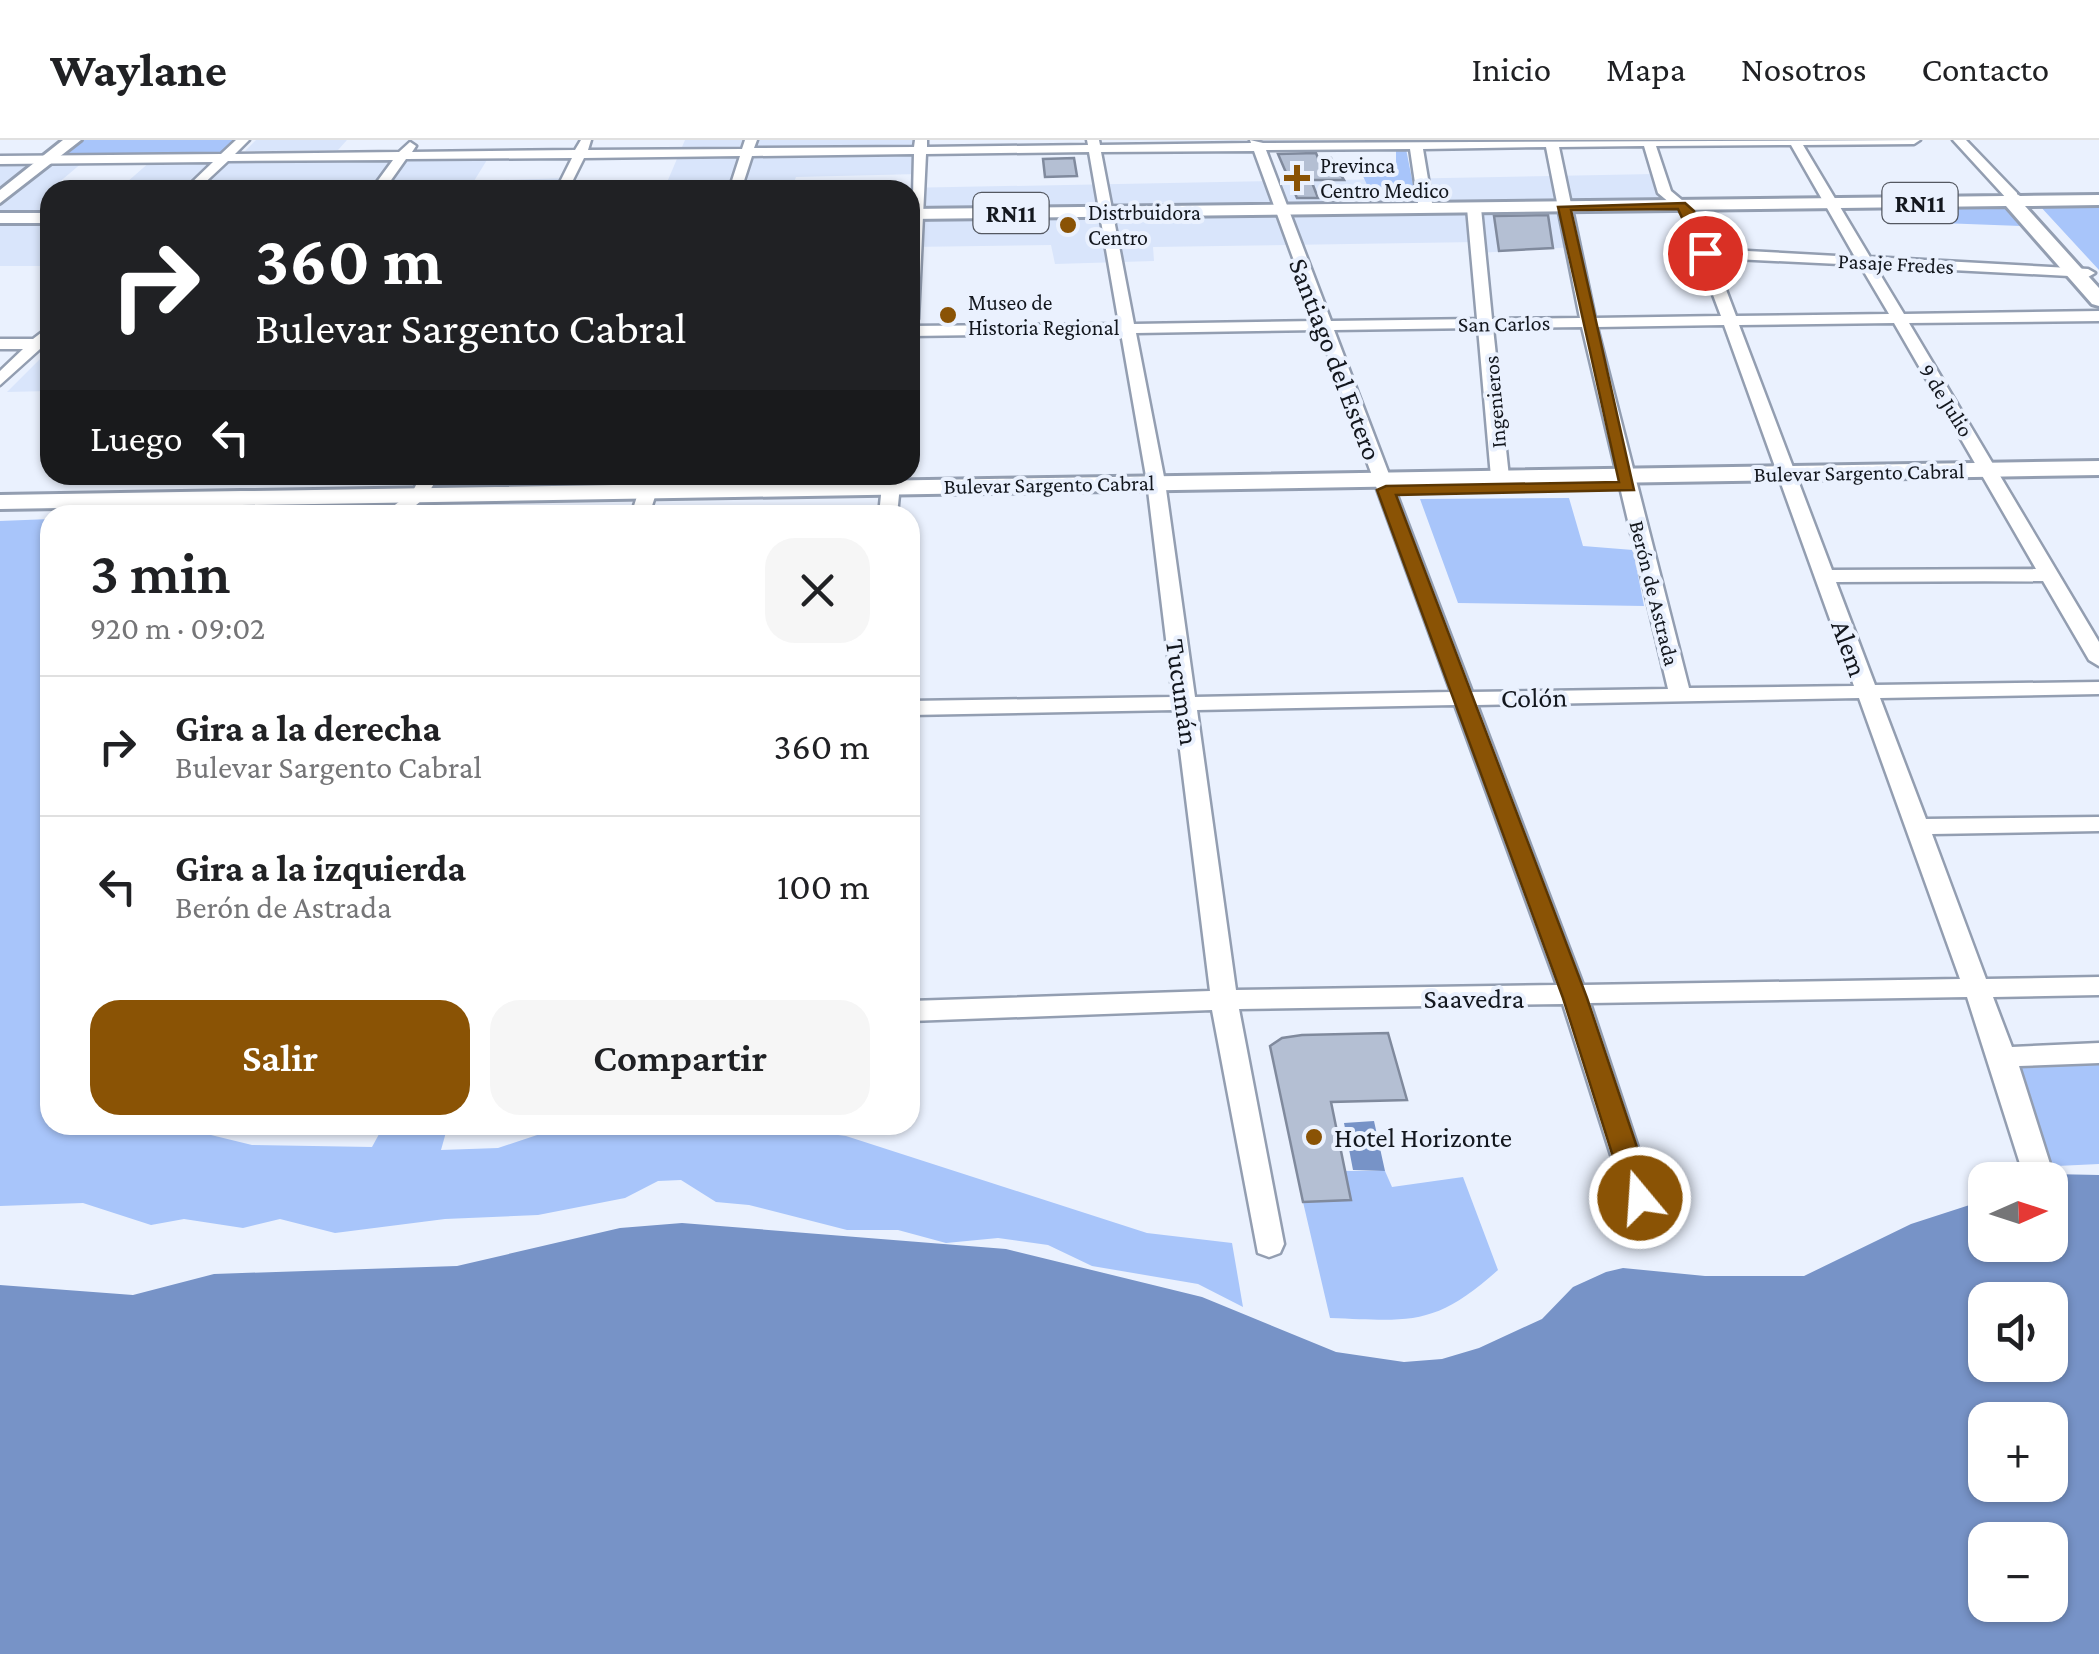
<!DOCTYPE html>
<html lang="es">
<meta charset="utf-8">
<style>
:root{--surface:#fff;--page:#f6f6f6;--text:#202124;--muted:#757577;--line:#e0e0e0;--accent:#8a5305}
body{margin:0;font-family:"Crimson Pro",serif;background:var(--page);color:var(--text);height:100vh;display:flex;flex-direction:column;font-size:38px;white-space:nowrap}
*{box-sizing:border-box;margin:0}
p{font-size:32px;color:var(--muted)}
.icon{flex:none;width:55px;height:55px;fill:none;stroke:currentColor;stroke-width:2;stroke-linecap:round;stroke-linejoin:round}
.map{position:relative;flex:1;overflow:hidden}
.details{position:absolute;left:40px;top:365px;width:880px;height:630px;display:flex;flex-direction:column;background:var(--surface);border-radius:30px;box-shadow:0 2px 8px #0004}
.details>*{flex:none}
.hud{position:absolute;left:40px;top:40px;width:880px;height:305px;border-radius:30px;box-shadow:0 2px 8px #0004;background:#202124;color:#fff;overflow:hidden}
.needle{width:65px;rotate:87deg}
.buttons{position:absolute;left:1968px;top:1022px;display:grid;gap:20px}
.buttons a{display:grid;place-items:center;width:100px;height:100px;border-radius:20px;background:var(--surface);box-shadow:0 2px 8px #0004;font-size:50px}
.pin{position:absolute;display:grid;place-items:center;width:85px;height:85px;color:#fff;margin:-42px;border:5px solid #fff;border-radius:50%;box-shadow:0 2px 10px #0007}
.me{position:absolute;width:110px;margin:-55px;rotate:342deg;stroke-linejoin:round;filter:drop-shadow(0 0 8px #0008)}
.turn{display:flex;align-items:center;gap:35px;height:210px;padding:0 50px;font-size:45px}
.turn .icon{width:130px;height:130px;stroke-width:2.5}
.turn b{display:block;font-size:70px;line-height:85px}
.then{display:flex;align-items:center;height:95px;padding:0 50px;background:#0003;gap:20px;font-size:38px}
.round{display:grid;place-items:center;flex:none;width:105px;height:105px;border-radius:30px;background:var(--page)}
.summary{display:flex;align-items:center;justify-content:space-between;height:170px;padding:0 50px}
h1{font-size:60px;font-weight:600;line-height:75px}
.primary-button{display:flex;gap:20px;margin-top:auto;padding:20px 50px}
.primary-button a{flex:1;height:115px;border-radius:30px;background:var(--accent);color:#fff;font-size:40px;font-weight:600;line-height:115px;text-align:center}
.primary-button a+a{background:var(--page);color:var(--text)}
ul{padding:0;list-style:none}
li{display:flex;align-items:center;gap:30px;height:140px;padding:0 50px;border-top:2px solid var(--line)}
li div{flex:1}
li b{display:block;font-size:38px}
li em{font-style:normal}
header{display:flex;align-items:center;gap:60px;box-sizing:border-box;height:140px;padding:0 50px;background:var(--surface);border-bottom:2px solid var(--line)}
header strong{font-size:48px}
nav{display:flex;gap:55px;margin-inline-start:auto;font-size:35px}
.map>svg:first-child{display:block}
</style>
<header>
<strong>Waylane</strong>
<nav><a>Inicio</a><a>Mapa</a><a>Nosotros</a><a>Contacto</a></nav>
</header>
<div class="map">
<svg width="2099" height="1514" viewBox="0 0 2099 1514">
<rect width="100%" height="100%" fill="#eaf1fe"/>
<path fill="#d9e5fb" d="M256 0H347L338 10 245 11Z
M685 0H921L919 34 796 37 791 50H118L151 21 490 15 474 41 568 38 566 43 665 47Z
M0 20 26 25 83 22 50 50V126H0Z
M1654 34 1669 60 1563 61 1573 107 1479 113 1477 102 1153 107 1154 121 1055 124 1051 105 910 107V50H796Z
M50 209V251L7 252Z"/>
<path fill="#a8c5fa" d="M73 0H243L223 18 49 19Z
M1396 9H1406L1416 59 1395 61V47H1368L1363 36 1396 32Z
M2099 64V130L2039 65Z
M1930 67H2005L2021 86 1941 83Z
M445 335H567L539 347 452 348Z
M1569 358 1583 406 1633 410 1644 466 1458 463 1420 359Z
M50 379V985H170L252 1005 372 1007 384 985H448L441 1010 498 1008 567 985H762L846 996 1147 1093 1232 1103 1243 1167 1198 1144 1092 1126 1048 1105 998 1098 946 1103 898 1090H847L749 1065 716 1062 681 1040 658 1041 625 1058 538 1075 445 1079 335 1093 280 1079 243 1088 184 1079 151 1085 83 1063 0 1066V381Z
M2099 913V1024L2036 1027 2002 917Z
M1345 1031H1385L1392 1047 1463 1037 1498 1130C1434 1187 1411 1181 1330 1178L1303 1062Z"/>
<path fill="#7793c7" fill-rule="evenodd" d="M1374 981 1385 1031 1353 1030 1344 983Z
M2051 1034 2099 1035V1514H0V1145L133 1155 214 1134 457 1126 620 1088 682 1083 1006 1109 1202 1157 1336 1212 1404 1222 1442 1219 1479 1208 1542 1179 1573 1147 1606 1132 1623 1128 1705 1136H1804L1911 1084 1985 1060V1105H2050V1040H2031ZM1985 1160H2050V1225H1985ZM1985 1280H2050V1345H1985ZM1985 1400H2050V1465H1985Z"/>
<path fill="#b4bfd3" stroke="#808a9d" stroke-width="2.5" d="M1316 13 1318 18H1331L1344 40H1311L1318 58H1297L1278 14Z
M1074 18 1077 36 1045 37 1043 19Z
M1548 75 1553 108 1499 111 1494 76Z
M1388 893 1407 960 1331 962 1351 1060 1303 1062 1270 906 1282 898 1302 895Z"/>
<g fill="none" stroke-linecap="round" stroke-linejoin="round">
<defs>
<path id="minor" d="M236 0H249L235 14 399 12 410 2 416 6 412 12 575 10 581 0H591L588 10 742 9 745 0H757L754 8 914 7 915 0H927V7L1088 5 1087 0H1099L1100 5 1251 3 1250 0 1263 3 1920 0 1914 4 1803 5 1870 117 2088 129 2095 133 2088 137 1875 126 1904 174 2099 171V181L1909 183 2099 502V526L2089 520 2043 441 1836 442 1875 545 2099 542V554L1880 558 1926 679 2099 677V691L1932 694 1986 839 2099 837V855L1993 857 2012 907 2099 903V923L2019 926 2051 1027 2046 1035 2036 1038 2026 1035 2021 1027 1967 857 1590 863 1655 1059 1651 1067 1640 1071 1629 1067 1625 1059 1563 864 1239 869 1284 1104 1280 1113 1269 1117 1258 1113 1212 870 910 881V861L1210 851 1175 570 910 575V561L1173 557 1147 342 1121 193 910 196V186L1119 184 1089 12 926 14 918 179 910 184 914 14 752 16 741 50H729L740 16 584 18 568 50H556L572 18 406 19 384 50H371L393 20 228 21 197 50H184L213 22 0 24V16L221 14ZM1791 5 1855 117 1710 109 1695 71 1671 51 1656 6ZM1644 6 1658 53 1682 73 1721 176 1595 178 1559 7ZM1546 7 1580 178 1492 179 1481 68 1474 64 1467 68 1477 179 1331 181 1266 10 1410 9 1418 63 1425 67 1432 63 1423 9ZM1254 11 1316 181 1134 184 1101 12ZM1714 118 1860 125 1889 174 1736 176ZM1894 183 2036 429 1832 430 1739 185ZM1724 185 1854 546 1689 548 1597 187ZM1582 187 1668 549 1472 552 1334 190 1478 188 1491 337 1500 342 1509 337 1493 188ZM1319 190 1451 552 1195 557 1165 342 1136 193ZM1859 558 1960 839 1583 845 1477 565ZM1455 565 1557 845 1236 850 1197 570Z
M1953 0H1966L2017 53V59H2007Z
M50 186V200L0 245V231L23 209H0V199H33Z
M421 335H439C425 361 412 375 382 375L413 351Z
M644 335H662L649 375H631Z
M883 335H901L897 375H879Z"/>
<path id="major" d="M63 0H81L0 63V50Z
M2012 51 2020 56 2099 55V65L2025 66 2099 148V166L2092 164 2006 66 910 79V69L2004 56Z
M0 73H50V83H0Z
M2099 321V335L0 369V355Z"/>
</defs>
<use href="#minor" stroke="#939eb1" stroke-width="5"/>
<use href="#major" stroke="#939eb1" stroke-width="6"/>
<use href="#minor" fill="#fff" fill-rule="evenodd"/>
<use href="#major" fill="#fff" fill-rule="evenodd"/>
</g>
<path fill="#8a5305" stroke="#5a3603" stroke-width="2.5" d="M1685 63 1694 71 1709 115 1698 113 1678 69 1571 70 1634 350 1396 355 1587 858 1654 1058 1650 1066H1630L1626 1058 1563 858 1377 350 1386 346 1619 342 1558 67Z"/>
<g fill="#8a5305" stroke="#eaf1fe" stroke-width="4">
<path d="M1292 23h10v10h10v10h-10v10h-10v-10h-10v-10h10z"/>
<circle cx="1068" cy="85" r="10"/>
<circle cx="948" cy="175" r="10"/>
<circle cx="1314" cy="997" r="10"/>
</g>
<g text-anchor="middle" stroke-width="8" stroke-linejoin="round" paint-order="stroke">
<g font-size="22" fill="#13171e" stroke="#eaf1fe" text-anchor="start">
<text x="1320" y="33">Previnca<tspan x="1320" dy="25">Centro Medico</tspan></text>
<text x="1088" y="80">Distrbuidora<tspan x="1088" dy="25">Centro</tspan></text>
<text x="968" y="170">Museo de<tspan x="968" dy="25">Historia Regional</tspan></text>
</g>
<g font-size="22" fill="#13171e" stroke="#eaf1fe">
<text transform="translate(1896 123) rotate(3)" y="8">Pasaje Fredes</text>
<text transform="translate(1504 183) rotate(-1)" y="8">San Carlos</text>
<text transform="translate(1947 260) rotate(58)" y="8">9 de Julio</text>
<text transform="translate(1494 262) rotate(-95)" y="8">Ingenieros</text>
<text transform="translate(1859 332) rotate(-1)" y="8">Bulevar Sargento Cabral</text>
<text transform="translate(1049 344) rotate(-1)" y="8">Bulevar Sargento Cabral</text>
<text transform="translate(1655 453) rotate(76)" y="8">Berón de Astrada</text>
</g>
<g fill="#eaf1fe" stroke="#545861" stroke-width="2.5">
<rect x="1882.5" y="43" width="75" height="40" rx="8"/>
<rect x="973.5" y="53" width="75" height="40" rx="8"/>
</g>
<g font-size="25" font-weight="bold" fill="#13171e">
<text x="1920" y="72">RN11</text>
<text x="1011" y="82">RN11</text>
</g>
<g font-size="28" fill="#13171e" stroke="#eaf1fe">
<text transform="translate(1336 219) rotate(69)" y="10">Santiago del Estero</text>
<text transform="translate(1850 508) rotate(70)" y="10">Alem</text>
<text transform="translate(1183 552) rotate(82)" y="10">Tucumán</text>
<text transform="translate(1534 557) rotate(-1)" y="10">Colón</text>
<text x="1474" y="868">Saavedra</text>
</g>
<g font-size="28" fill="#13171e" stroke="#eaf1fe" text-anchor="start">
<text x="1334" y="1007">Hotel Horizonte</text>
</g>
</g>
</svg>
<div class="buttons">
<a><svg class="needle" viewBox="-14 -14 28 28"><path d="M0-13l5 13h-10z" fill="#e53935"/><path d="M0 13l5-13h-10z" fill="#757577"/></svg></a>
<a><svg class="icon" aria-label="sound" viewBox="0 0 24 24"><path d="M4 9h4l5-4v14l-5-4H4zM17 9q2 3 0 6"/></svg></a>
<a>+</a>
<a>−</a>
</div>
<div class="pin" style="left:1705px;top:113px;background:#d93025"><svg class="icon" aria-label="arrive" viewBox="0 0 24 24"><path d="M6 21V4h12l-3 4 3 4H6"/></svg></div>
<svg class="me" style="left:1640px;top:1058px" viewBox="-20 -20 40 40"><circle r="17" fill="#8a5305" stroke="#fff" stroke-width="3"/><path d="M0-11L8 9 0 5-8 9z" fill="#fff"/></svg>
<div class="hud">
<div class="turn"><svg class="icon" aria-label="right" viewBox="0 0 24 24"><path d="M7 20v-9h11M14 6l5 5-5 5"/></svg><div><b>360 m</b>Bulevar Sargento Cabral</div></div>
<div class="then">Luego<svg class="icon" aria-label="left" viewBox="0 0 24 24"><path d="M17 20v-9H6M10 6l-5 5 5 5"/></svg></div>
</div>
<section class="details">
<div class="summary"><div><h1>3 min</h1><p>920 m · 09:02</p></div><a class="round"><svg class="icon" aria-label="close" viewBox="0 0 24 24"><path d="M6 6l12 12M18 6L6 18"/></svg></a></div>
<ul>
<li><svg class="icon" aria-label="right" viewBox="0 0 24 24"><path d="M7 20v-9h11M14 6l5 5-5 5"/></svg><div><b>Gira a la derecha</b><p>Bulevar Sargento Cabral</p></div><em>360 m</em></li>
<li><svg class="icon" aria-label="left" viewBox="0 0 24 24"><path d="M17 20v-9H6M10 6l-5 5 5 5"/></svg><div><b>Gira a la izquierda</b><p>Berón de Astrada</p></div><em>100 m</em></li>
</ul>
<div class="primary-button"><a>Salir</a><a>Compartir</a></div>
</section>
</div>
